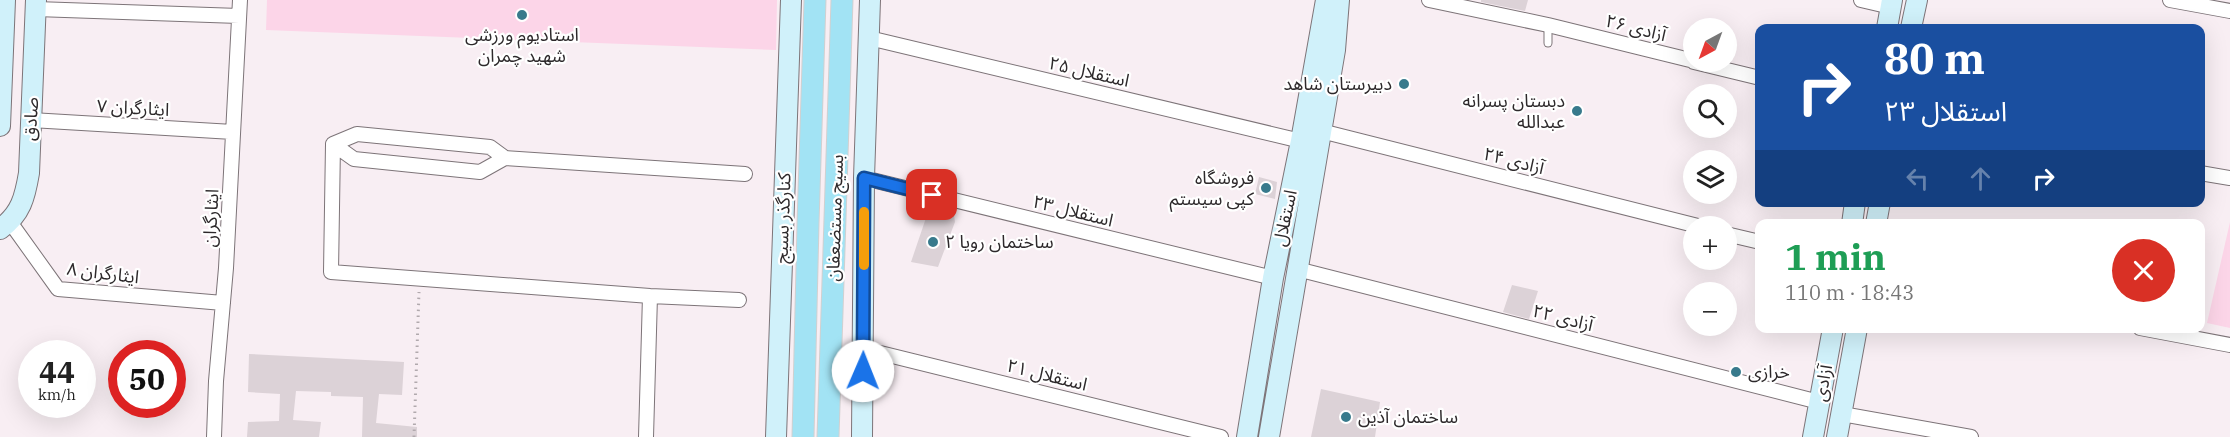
<!DOCTYPE html>
<meta charset="utf-8">
<style>
:root{--surface:#fff;--page:#f6f6f6;--text:#222;--muted:#767676}
body{margin:0;font-family:"IBM Plex Serif","Noto Sans Arabic",serif;background:var(--page);color:var(--text);height:100vh;display:flex;flex-direction:column;font-size:22px;white-space:nowrap}
*{box-sizing:border-box;margin:0}
p{font-size:20px;color:var(--muted)}
.icon{flex:none;width:33px;height:33px;fill:none;stroke:currentColor;stroke-width:2;stroke-linecap:round;stroke-linejoin:round}
.map{position:relative;flex:1;overflow:hidden}
.panel{position:absolute;left:1755px;top:219px;width:450px;height:114px;display:flex;flex-direction:column;background:var(--surface);border-radius:12px;box-shadow:0 6px 24px #0002}
.panel>*{flex:none}
.guide{position:absolute;left:1755px;top:24px;width:450px;height:183px;border-radius:12px;box-shadow:0 6px 24px #0002;background:#1a4fa0;color:#fff;overflow:hidden}
.needle{width:39px;rotate:221deg}
.fabs{position:absolute;left:1683px;top:18px;display:grid;gap:12px}
.fabs a{display:grid;place-items:center;width:54px;height:54px;border-radius:50%;background:var(--surface);box-shadow:0 6px 24px #0002;font-size:30px}
.speed{position:absolute;left:18px;top:340px;display:flex;gap:12px;font-size:30px;font-weight:700;text-align:center}
.speed>*{display:grid;place-content:center;width:78px;height:78px;border-radius:50%;background:var(--surface);box-shadow:0 6px 24px #0002;line-height:1}
.speed small{font-size:15px;font-weight:400}
.speed .limit{border:9px solid #d22;background:#fff;color:#111}
.pin{position:absolute;display:grid;place-items:center;width:51px;height:51px;color:#fff;margin:-26px;border-radius:12px;box-shadow:0 3px 9px #0006}
.me{position:absolute;width:66px;margin:-33px;rotate:1deg;stroke-linejoin:round;filter:drop-shadow(0 0 4px #0008)}
.turn{display:flex;align-items:center;gap:21px;height:126px;padding:0 30px;font-size:27px}
.turn .icon{width:78px;height:78px;stroke-width:2.5}
.turn b{display:block;font-size:42px;line-height:51px}
.lanes{display:flex;align-items:center;height:57px;padding:0 30px;background:#0003;justify-content:center;gap:30px;direction:ltr}
.lanes .off{opacity:.35}
.round{display:grid;place-items:center;flex:none;width:63px;height:63px;border-radius:32px;background:var(--page)}
.summary{display:flex;align-items:center;justify-content:space-between;height:102px;padding:0 30px}
h1{font-size:36px;font-weight:700;line-height:45px;color:#1e9e55}
.map>svg:first-child{display:block}
</style>
<div class="map">
<svg width="2230" height="437" viewBox="0 0 2230 437">
<rect width="100%" height="100%" fill="#f8eef3"/>
<path fill="#fcd5e8" d="M267 0H777L776 50 266 30Z
M2230 222V328L2207 323Z"/>
<path fill="#dcd2d7" d="M1481 0H1528L1525 11 1481 2Z
M1259 177 1277 182 1275 199 1255 194Z
M929 209 954 215 955 222 938 267 911 262Z
M1512 285 1538 291 1529 319 1503 312Z
M249 354 404 362 402 395 379 394 376 423 417 427V437H362L363 397 331 396V392L296 391 293 420 321 422 319 437H247L248 422 279 421 280 394 248 392Z
M1321 389 1380 402 1375 437H1311Z"/>
<g fill="none" stroke-linecap="round" stroke-linejoin="round">
<defs>
<path id="lane" d="M1548 43V25"/>
<path id="street" d="M1429 0 1548 25 1694 61
M1861 0 1891 7
M2170 0 2230 11
M36 9 239 16
M869 38 1301 141
M1694 62 1760 78
M31 120 233 132
M1321 131 1698 226
M333 144 331 272 650 296 739 300
M505 158 490 147 357 134 333 144 354 159 480 172 505 158 745 174
M2200 173 2230 178
M864 178 1273 278
M10 222 58 289 223 303
M1726 234 1760 242
M1297 269 1819 402
M2140 328 2230 345
M864 349 1221 437
M1842 414 1971 437
M214 437 216 381 226 268 240 0
M646 437 650 296"/>
<path id="secondary" d="M1887 28 1892 0
M1911 28 1917 0
M0 126 5 0
M1852 224 1855 202
M1876 224 1880 202
M0 229C21 214 25 197 29 173L36 0
M776 437 791 0
M862 437 864 178 870 0
M1247 437 1273 278 1301 141 1326 0
M1269 437 1335 50 1339 0
M1813 437 1833 328
M1837 437 1857 328"/>
<path id="primary" d="M803 437 808 224 815 0
M828 437 842 0"/>
</defs>
<use href="#lane" stroke="#7d7478" stroke-width="9"/>
<use href="#street" stroke="#7d7478" stroke-width="16"/>
<use href="#secondary" stroke="#7d7478" stroke-width="22"/>
<use href="#primary" stroke="#d1d0d0" stroke-width="23"/>
<path stroke="#b1a9ad" stroke-width="3" stroke-dasharray="1.5 4.5" stroke-linecap="butt" d="M414 437 419 292"/>
<use href="#lane" stroke="#fff" stroke-width="7"/>
<use href="#street" stroke="#fff" stroke-width="14"/>
<use href="#secondary" stroke="#d0f1fa" stroke-width="20"/>
<use href="#primary" stroke="#a2e3f4" stroke-width="21"/>
</g>
<g fill="none" stroke-linecap="round" stroke-linejoin="round">
<defs>
<path id="route" d="M863 371 864 178 932 195"/>
</defs>
<use href="#route" stroke="#114b97" stroke-width="15"/>
<use href="#route" stroke="#1a73e8" stroke-width="10"/>
<path stroke="#f59e0b" stroke-width="10" d="M864 265V212"/>
</g>
<g fill="#387a8c" stroke="#fff" stroke-width="2">
<circle cx="522" cy="15" r="6"/>
<circle cx="1404" cy="84" r="6"/>
<circle cx="1577" cy="111" r="6"/>
<circle cx="1266" cy="188" r="6"/>
<circle cx="933" cy="242" r="6"/>
<circle cx="1736" cy="372" r="6"/>
<circle cx="1346" cy="417" r="6"/>
</g>
<g text-anchor="middle" stroke-width="4.5" stroke-linejoin="round" paint-order="stroke">
<g font-size="18" fill="#2d292b" stroke="#fff">
<text transform="translate(1636 28) rotate(14)" y="6">آزادی ۲۶</text>
<text transform="translate(1089 72) rotate(13)" y="6">استقلال ۲۵</text>
<text transform="translate(133 108) rotate(3)" y="6">ایثارگران ۷</text>
<text transform="translate(31 119) rotate(-87)" y="6">صادق</text>
<text transform="translate(1514 161) rotate(14)" y="6">آزادی ۲۴</text>
<text transform="translate(1073 211) rotate(14)" y="6">استقلال ۲۳</text>
<text transform="translate(211 218) rotate(-87)" y="6">ایثارگران</text>
<text transform="translate(783 218) rotate(-88)" y="6">کنارگذر بسیج</text>
<text transform="translate(835 218) rotate(-88)" y="6">بسیج مستضعفان</text>
<text transform="translate(1285 218) rotate(-78)" y="6">استقلال</text>
<text transform="translate(103 273) rotate(7)" y="6">ایثارگران ۸</text>
<text transform="translate(1563 318) rotate(14)" y="6">آزادی ۲۲</text>
<text transform="translate(1047 375) rotate(14)" y="6">استقلال ۲۱</text>
<text transform="translate(1823 383) rotate(-80)" y="6">آزادی</text>
</g>
<g font-size="18" fill="#2d292b" stroke="#fff" text-anchor="end">
<text x="522" y="41" text-anchor="middle">استادیوم ورزشی<tspan x="522" dy="21">شهید چمران</tspan></text>
<text x="1392" y="90">دبیرستان شاهد</text>
<text x="1565" y="107">دبستان پسرانه<tspan x="1565" dy="21">عبدالله</tspan></text>
<text x="1254" y="184">فروشگاه<tspan x="1254" dy="21">کپی سیستم</tspan></text>
<text x="945" y="248" text-anchor="start">ساختمان رویا ۲</text>
<text x="1748" y="378" text-anchor="start">خرازی</text>
<text x="1358" y="423" text-anchor="start">ساختمان آذین</text>
</g>
</g>
</svg>
<div class="fabs">
<a><svg class="needle" viewBox="-14 -14 28 28"><path d="M0-13l5 13h-10z" fill="#e53935"/><path d="M0 13l5-13h-10z" fill="#767676"/></svg></a>
<a><svg class="icon" aria-label="search" viewBox="0 0 24 24"><circle cx="10" cy="10" r="6"/><path d="M15 15l6 6"/></svg></a>
<a><svg class="icon" aria-label="layers" viewBox="0 0 24 24"><path d="M12 4l9 5-9 5-9-5zM3 14l9 5 9-5"/></svg></a>
<a>+</a>
<a>−</a>
</div>
<div class="speed"><div>44<small>km/h</small></div><div class="limit">50</div></div>
<div class="pin" style="left:932px;top:195px;background:#d93025"><svg class="icon" aria-label="arrive" viewBox="0 0 24 24"><path d="M6 21V4h12l-3 4 3 4H6"/></svg></div>
<svg class="me" style="left:863px;top:371px" viewBox="-20 -20 40 40"><circle r="19" fill="#fff"/><path d="M0-13L10 11 0 6-10 11z" fill="#1a73e8"/></svg>
<div class="guide">
<div class="turn"><svg class="icon" aria-label="right" viewBox="0 0 24 24"><path d="M7 20v-9h11M14 6l5 5-5 5"/></svg><div><b>80 m</b>استقلال ۲۳</div></div>
<div class="lanes"><svg class="icon off" aria-label="left" viewBox="0 0 24 24"><path d="M17 20v-9H6M10 6l-5 5 5 5"/></svg><svg class="icon off" aria-label="ahead" viewBox="0 0 24 24"><path d="M12 20V5M6 11l6-6 6 6"/></svg><svg class="icon" aria-label="right" viewBox="0 0 24 24"><path d="M7 20v-9h11M14 6l5 5-5 5"/></svg></div>
</div>
<section class="panel">
<div class="summary"><div><h1>1 min</h1><p>110 m · 18:43</p></div><a class="round" style="background:#d93025;color:#fff"><svg class="icon" aria-label="close" viewBox="0 0 24 24"><path d="M6 6l12 12M18 6L6 18"/></svg></a></div>
</section>
</div>
